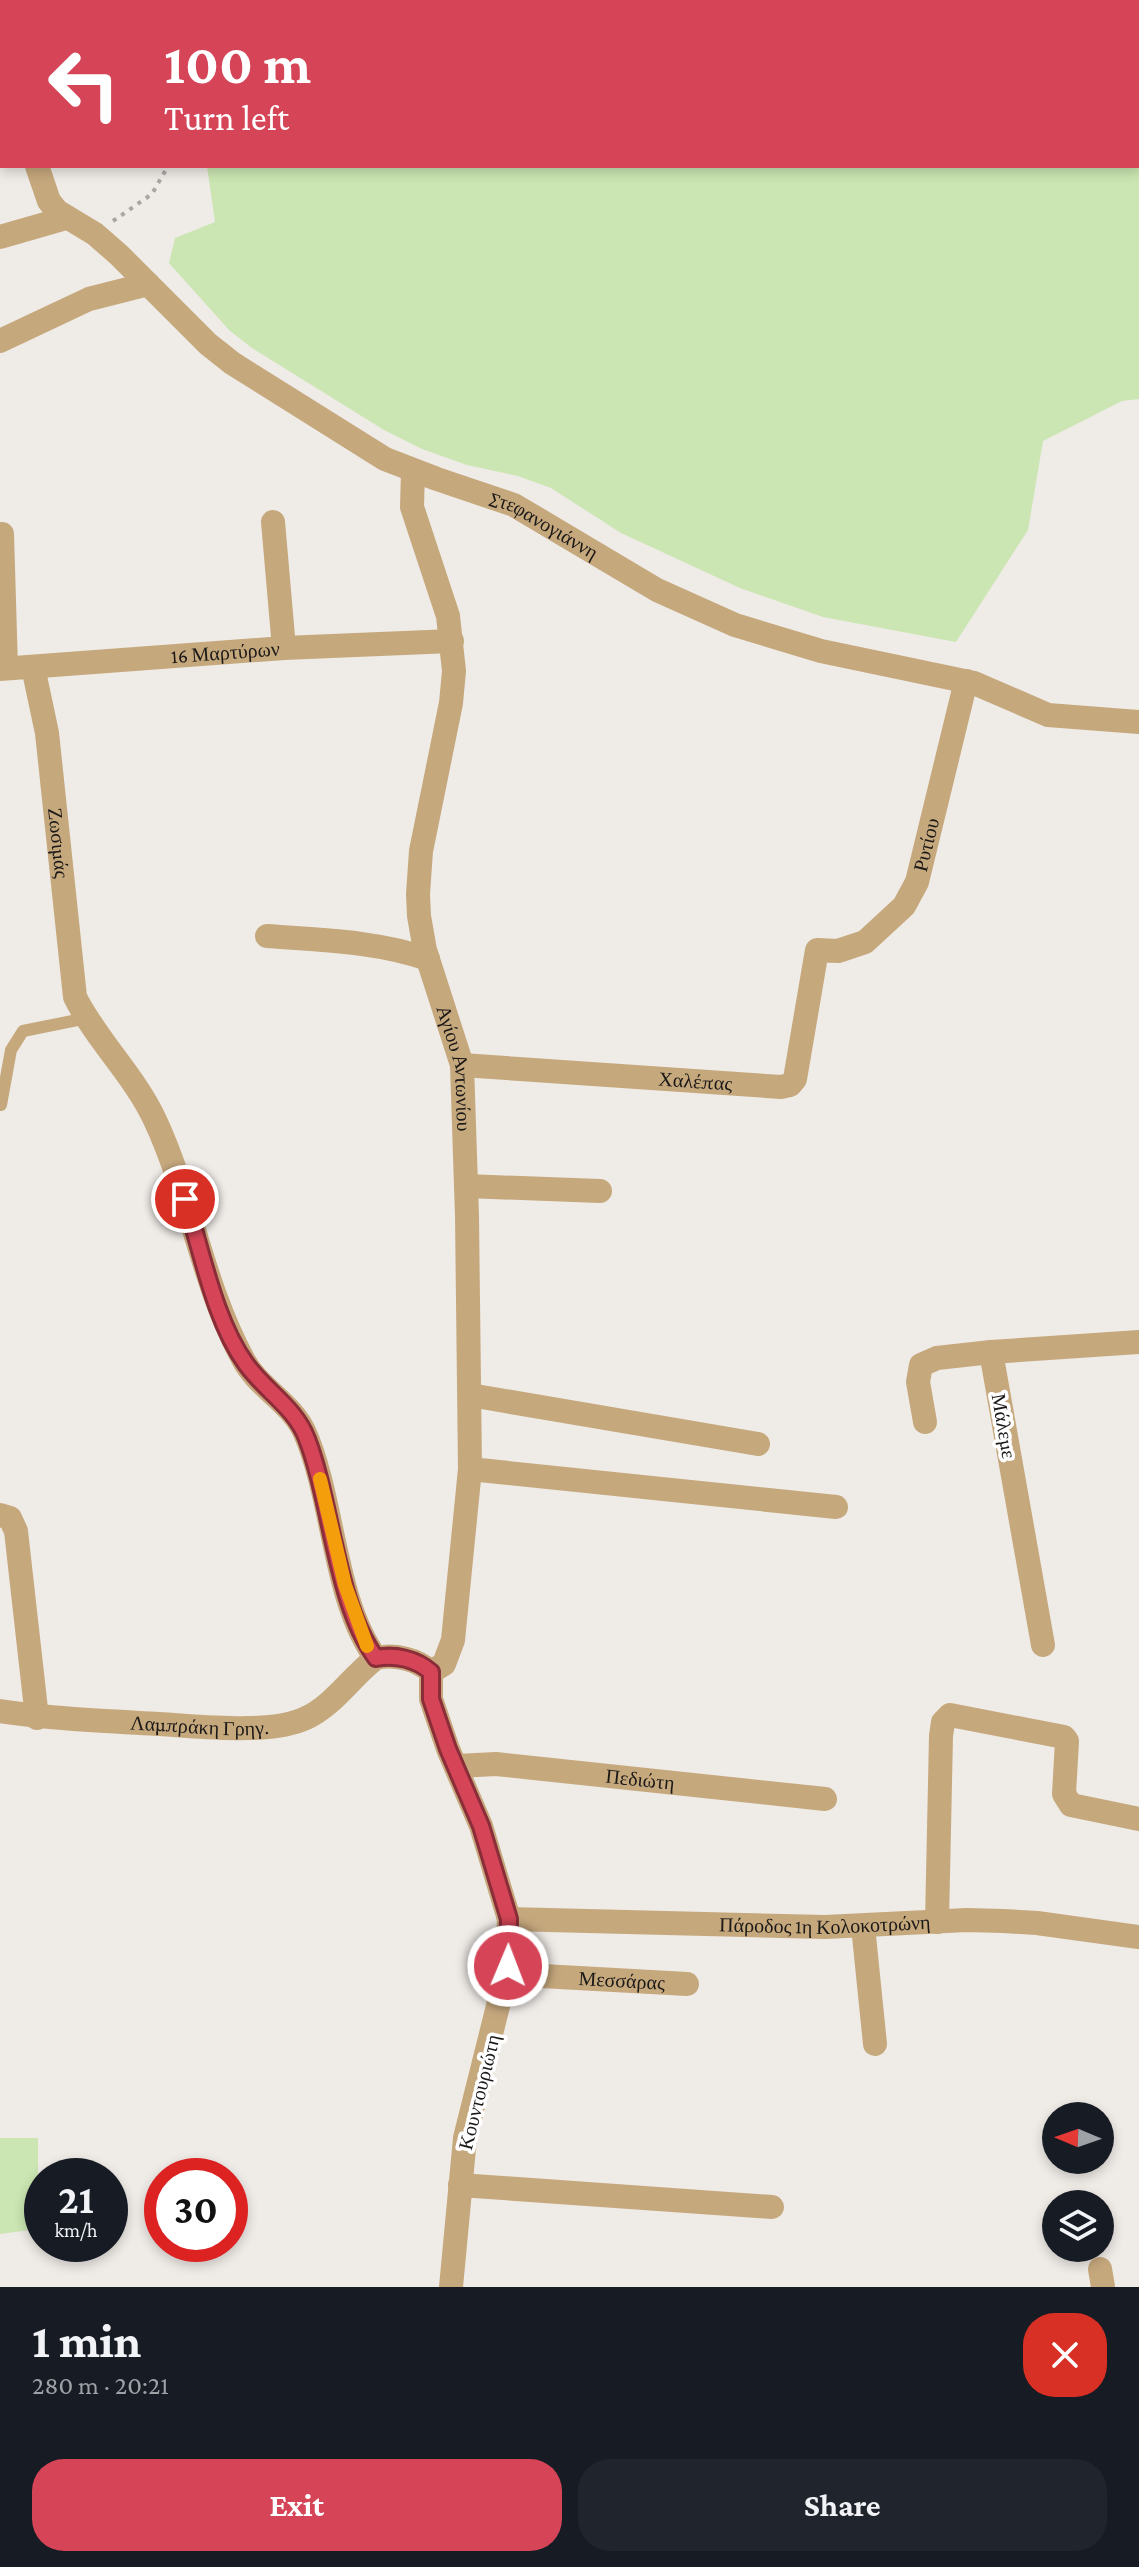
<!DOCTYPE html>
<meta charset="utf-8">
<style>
:root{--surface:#171b24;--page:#20242c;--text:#f1f3f6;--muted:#9ea1a6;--accent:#d54557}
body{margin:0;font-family:"Crimson Pro",serif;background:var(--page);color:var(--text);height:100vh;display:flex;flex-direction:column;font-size:30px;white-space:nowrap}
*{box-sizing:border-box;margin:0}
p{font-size:26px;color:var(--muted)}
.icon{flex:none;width:44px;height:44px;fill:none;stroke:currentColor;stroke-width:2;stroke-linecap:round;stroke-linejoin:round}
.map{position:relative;height:2287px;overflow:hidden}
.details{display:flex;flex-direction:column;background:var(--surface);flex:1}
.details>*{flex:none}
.top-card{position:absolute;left:0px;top:0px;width:1140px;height:168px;box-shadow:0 4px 12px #0003;background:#d54557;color:#fff;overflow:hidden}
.needle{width:52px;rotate:272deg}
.fabs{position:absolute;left:1042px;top:2102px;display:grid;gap:16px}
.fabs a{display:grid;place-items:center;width:72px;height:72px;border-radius:50%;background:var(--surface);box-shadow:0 4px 12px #0003;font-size:40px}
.speed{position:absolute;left:24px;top:2158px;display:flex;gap:16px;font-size:40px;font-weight:700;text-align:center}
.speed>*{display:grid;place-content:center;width:104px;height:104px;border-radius:50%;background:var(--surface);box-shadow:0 4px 12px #0003;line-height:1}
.speed small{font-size:20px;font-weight:400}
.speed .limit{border:12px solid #d22;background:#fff;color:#111}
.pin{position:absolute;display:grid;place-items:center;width:68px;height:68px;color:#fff;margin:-34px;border:4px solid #fff;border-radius:50%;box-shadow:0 2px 8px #0007}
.me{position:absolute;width:88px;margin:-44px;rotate:1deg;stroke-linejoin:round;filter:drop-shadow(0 0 6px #0008)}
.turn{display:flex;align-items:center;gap:28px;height:168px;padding:0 32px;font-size:36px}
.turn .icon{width:104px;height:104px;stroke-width:2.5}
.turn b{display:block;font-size:56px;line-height:68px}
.round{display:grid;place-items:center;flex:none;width:84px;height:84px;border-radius:32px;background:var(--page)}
.overview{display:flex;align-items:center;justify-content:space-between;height:136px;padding:0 32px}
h1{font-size:48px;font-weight:700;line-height:60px}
.primary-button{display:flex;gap:16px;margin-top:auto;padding:16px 32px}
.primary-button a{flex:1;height:92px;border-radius:32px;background:var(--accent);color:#fff;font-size:32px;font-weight:700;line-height:92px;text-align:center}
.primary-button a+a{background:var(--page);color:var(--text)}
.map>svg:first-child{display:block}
</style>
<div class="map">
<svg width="1139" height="2287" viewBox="0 0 1139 2287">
<rect width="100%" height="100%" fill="#efebe7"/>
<path fill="#cbe6b2" d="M270 0H1139V399L1122 401 1043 441 1028 530 956 642 823 617 740 588 621 533 551 488 518 476 467 465 422 449 384 430 252 348 229 330 169 263 175 238 215 222 207 166H1138V2H270Z
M0 2138H38V2229L0 2234Z"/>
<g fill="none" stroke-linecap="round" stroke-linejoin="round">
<path stroke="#a9a6a3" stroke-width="4" stroke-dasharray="4 6" stroke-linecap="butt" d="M261 2 262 0
M113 221 152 194 168 166"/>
<path stroke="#c6a87d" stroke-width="12" d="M1 1105 11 1050 23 1031 87 1018"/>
<g stroke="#c6a87d" stroke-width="24">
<path d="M0 64 2 68"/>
<path d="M0 107 2 106"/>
<path id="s1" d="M37 166 49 201 57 211 95 234 119 255 208 344 232 363 385 459 437 479 514 505 657 590 735 625 821 651 974 683 1048 715 1139 722"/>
<path d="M0 237 66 218"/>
<path d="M0 341 89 299 148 284"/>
<path id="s2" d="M413 471 412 507 448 616 454 671 451 703 421 851 418 894 419 916 425 950 462 1065 467 1216 470 1469 453 1640 444 1664 431 1672"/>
<path d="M273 522 284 648"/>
<path d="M2 534 6 668"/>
<path id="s3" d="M33 667 47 733 75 997C97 1041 134 1075 155 1120 191 1197 202 1284 243 1359 258 1388 292 1403 305 1433 334 1500 334 1602 376 1658"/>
<path id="s4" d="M0 669 284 648 452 641"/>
<path d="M267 936C320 940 376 941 428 959"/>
<path id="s5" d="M462 1065 781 1087 790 1085 795 1079 817 950 838 951 865 942 904 906 917 882 966 681"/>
<path d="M466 1186 600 1191"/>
<path d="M470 1395 758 1444"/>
<path d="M925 1422 918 1382 921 1365 937 1358 991 1352"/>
<path d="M470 1469 836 1507"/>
<path d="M0 1515 10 1518 16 1531 37 1718"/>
<path d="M1043 1645 991 1352 1139 1342"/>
<path d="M431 1672V1699L448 1749 481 1826 509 1919 506 1974 465 2138 451 2287"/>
<path id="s6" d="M0 1711C53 1719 106 1721 159 1724 198 1726 271 1735 306 1718 333 1706 352 1676 376 1658 395 1654 417 1659 431 1672"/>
<path id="s7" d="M457 1766 496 1764 825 1799"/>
<path id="s8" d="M509 1919 825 1927 967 1920 1003 1921 1037 1923 1139 1937"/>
<path d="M937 1922 941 1736 943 1722 950 1715 1064 1737 1067 1741 1064 1794 1071 1805 1139 1819"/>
<path d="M863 1926 875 2044"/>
<path id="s9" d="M506 1974 687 1984"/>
<path d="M460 2185 772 2207"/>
<path d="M1100 2269 1103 2287"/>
</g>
</g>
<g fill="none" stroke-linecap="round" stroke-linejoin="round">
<defs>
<path id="route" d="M185 1199C202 1251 214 1320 246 1364 265 1391 295 1407 307 1439 332 1504 336 1604 376 1658 395 1654 416 1659 431 1672V1699L448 1749 481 1826 509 1919 508 1966"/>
</defs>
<use href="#route" stroke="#8a2d39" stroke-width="20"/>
<use href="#route" stroke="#d54557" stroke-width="14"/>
<path stroke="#f59e0b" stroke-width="14" d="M320 1479 345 1585 367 1646"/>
</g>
<g text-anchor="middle" stroke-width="7" stroke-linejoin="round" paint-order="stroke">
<g font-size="20" fill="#1b1918" stroke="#fff">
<text dy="7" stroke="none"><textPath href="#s1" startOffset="636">Στεφανογιάννη</textPath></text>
<text dy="7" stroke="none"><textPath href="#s4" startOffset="226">16 Μαρτύρων</textPath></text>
<text dy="7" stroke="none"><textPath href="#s3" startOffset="178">Ζωσιμάς</textPath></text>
<text dy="7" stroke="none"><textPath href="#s5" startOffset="636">Ρυτίου</textPath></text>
<text dy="7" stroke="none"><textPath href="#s2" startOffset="612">Αγίου Αντωνίου</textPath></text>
<text dy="7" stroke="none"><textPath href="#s5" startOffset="234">Χαλέπας</textPath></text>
<text transform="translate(1004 1426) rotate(80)" y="7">Μάλεμε</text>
<text dy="7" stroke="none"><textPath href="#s6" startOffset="200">Λαμπράκη Γρηγ.</textPath></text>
<text dy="7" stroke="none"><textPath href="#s7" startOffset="184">Πεδιώτη</textPath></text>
<text dy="7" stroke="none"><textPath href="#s8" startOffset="316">Πάροδος 1η Κολοκοτρώνη</textPath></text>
<text dy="7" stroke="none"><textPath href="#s9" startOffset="116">Μεσσάρας</textPath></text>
<text transform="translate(479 2092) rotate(-76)" y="7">Κουντουριώτη</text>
</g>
</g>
</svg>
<div class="fabs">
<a><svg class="needle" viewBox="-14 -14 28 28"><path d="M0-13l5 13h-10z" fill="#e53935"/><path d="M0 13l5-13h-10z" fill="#9ea1a6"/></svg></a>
<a><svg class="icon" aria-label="layers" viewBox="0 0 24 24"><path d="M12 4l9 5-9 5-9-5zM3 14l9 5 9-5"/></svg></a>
</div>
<div class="speed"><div>21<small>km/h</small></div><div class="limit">30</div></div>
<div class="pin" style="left:185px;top:1199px;background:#d93025"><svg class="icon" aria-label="arrive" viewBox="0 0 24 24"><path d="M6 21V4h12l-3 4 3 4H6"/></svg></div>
<svg class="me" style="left:508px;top:1966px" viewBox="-20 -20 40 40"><circle r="17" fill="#d54557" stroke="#fff" stroke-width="3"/><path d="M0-11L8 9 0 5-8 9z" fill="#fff"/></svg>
<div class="top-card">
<div class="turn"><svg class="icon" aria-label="left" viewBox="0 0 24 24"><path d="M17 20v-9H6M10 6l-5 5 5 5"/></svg><div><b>100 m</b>Turn left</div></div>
</div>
</div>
<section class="details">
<div class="overview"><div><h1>1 min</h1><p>280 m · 20:21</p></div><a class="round" style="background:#d93025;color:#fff"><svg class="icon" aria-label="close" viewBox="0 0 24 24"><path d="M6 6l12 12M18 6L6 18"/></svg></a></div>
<div class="primary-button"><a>Exit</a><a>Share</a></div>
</section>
